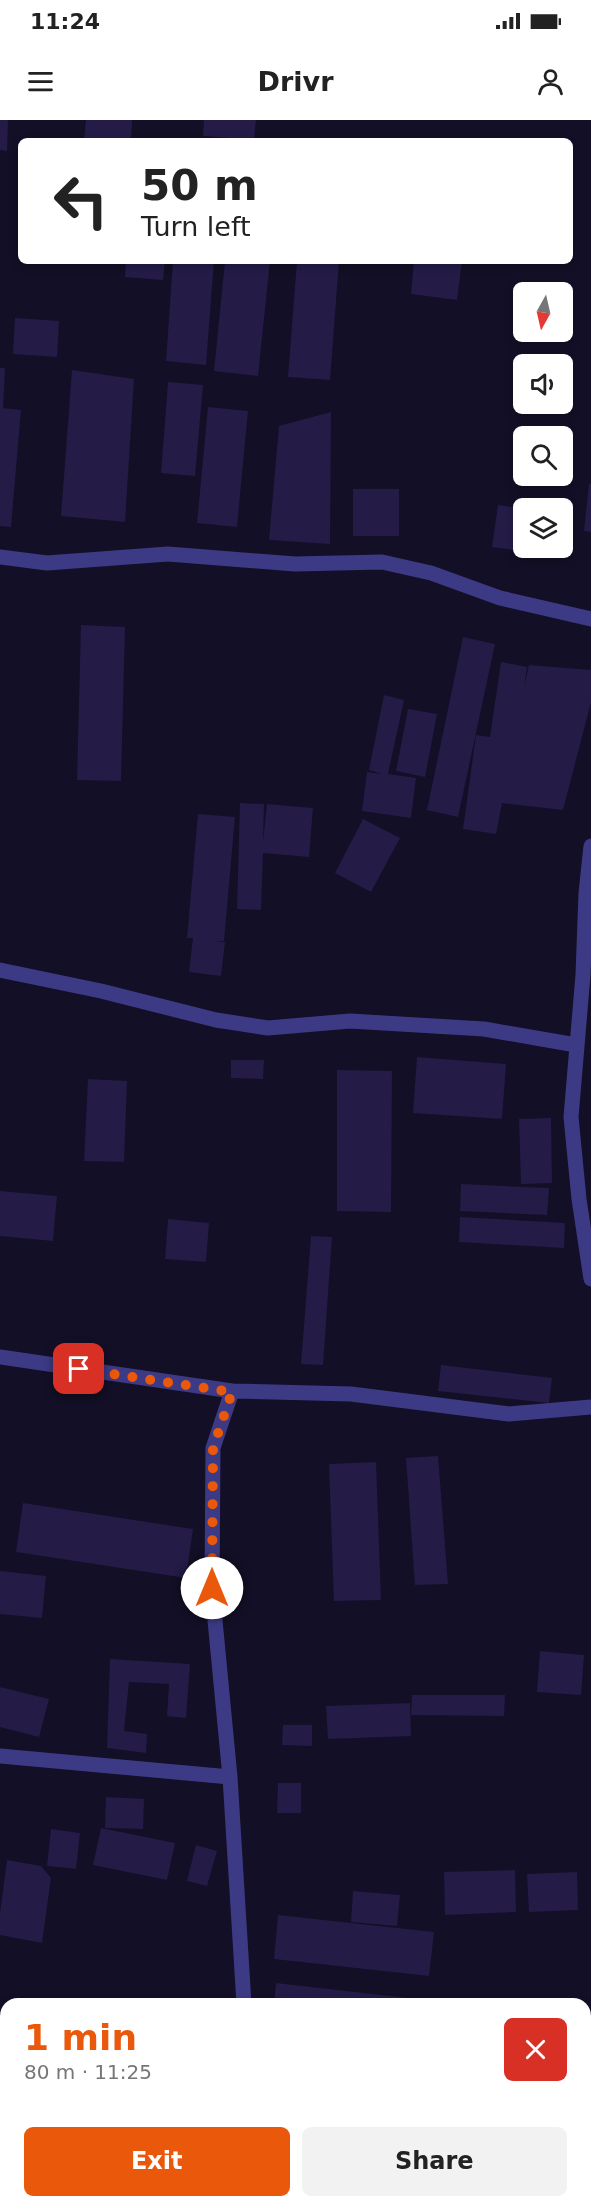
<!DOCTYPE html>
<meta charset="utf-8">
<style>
:root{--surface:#fff;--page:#f2f2f2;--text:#222;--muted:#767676;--accent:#ea580c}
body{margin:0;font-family:"DejaVu Sans",sans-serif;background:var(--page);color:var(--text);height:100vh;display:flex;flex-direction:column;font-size:22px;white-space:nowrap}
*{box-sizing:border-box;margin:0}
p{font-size:20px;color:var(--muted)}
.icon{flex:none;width:33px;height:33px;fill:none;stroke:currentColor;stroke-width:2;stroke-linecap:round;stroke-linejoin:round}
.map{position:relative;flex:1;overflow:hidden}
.details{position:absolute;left:0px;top:1878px;width:591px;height:210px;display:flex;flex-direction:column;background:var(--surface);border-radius:18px 18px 0 0;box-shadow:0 3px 9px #0003}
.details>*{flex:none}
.top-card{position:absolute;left:18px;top:18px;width:555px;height:126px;border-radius:9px;box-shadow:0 3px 9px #0003;background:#fff;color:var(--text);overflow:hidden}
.needle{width:39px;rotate:188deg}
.buttons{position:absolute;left:513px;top:162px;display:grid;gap:12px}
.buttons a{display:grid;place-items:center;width:60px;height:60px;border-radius:9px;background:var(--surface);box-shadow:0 3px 9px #0003;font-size:30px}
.pin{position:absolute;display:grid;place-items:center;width:51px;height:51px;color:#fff;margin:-26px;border-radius:12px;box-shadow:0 3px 9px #0006}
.me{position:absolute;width:66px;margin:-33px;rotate:0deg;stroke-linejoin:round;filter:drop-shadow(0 0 4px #0008)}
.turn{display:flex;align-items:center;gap:21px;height:126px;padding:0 24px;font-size:27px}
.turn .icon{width:78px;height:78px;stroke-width:2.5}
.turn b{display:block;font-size:42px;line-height:51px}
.round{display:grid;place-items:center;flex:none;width:63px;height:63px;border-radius:9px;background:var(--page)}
.overview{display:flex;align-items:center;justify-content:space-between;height:102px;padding:0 24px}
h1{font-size:36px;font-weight:700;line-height:45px;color:var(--accent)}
.action{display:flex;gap:12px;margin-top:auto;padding:12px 24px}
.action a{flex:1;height:69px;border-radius:9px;background:var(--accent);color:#fff;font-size:24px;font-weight:700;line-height:69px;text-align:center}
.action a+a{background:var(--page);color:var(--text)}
.status{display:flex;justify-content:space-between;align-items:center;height:42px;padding:0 30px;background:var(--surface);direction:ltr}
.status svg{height:16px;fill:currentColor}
header{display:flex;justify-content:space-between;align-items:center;height:78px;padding:0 24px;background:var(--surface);font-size:27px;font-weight:700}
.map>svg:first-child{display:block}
</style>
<div class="status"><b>11:24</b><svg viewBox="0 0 49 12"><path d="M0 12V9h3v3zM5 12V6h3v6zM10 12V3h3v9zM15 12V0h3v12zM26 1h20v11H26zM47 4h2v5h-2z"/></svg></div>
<header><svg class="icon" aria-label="menu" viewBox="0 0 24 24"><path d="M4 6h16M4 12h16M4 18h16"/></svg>Drivr<svg class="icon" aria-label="person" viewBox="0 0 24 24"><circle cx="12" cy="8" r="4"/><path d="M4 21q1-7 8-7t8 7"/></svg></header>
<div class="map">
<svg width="591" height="2088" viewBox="0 0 591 2088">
<rect width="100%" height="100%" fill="#130f26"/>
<path fill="#241b47" d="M0 0H8L7 31 0 30Z
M86 0H132L131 21H84Z
M204 0H256L254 20 203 16Z
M126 141H165L163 160 125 157Z
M173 141H214L206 245 166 241Z
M225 141H270L258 256 214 251Z
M297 141H339L330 260 288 257Z
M414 141H462L457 180 411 174Z
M15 198 59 201 57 237 13 234Z
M0 248H5L3 288 21 290 11 407 0 406Z
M72 250 134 259 125 402 61 396Z
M168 262 203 265 195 356 161 353Z
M208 287 248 291 237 407 197 403Z
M331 292 330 424 269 420 279 306Z
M589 364H591V412L584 411Z
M353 369H399V416H353Z
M498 385 524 389V428H536V433L492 427Z
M81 505 125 507 121 661 77 660Z
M463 517 495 524 458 697 427 690Z
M501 542 527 547 524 567 529 545 591 550V582L563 690 502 683 496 714 463 709 476 615 490 617Z
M384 575 404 580 388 654 416 658 411 698 362 691 367 652 382 654 369 650Z
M408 589 437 594 425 657 396 651Z
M240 683 264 684 263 722 267 684 313 688 309 737 263 733 261 790 237 789Z
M198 694 235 697 224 821H214L225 822 221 856 189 852 193 818H187Z
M363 699 400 718 371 772 335 753Z
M417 937 506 944 502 999 413 993Z
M231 940H264L263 959 231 958Z
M337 950 392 951 391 1092 337 1091Z
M88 959 127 961 124 1042 84 1041Z
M551 998 552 1063 521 1064 519 999Z
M461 1064 549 1068 547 1095 460 1091Z
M0 1071 57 1076 53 1121 0 1116Z
M460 1097 565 1103 564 1128 459 1122Z
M168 1099 209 1103 206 1142 165 1139Z
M311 1116 332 1117 323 1245 301 1244Z
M441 1245 552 1258 549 1283 438 1271Z
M438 1336 448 1464 415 1465 406 1338Z
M376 1342 381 1480 334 1481 329 1344Z
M23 1383 193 1409 186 1458 16 1432Z
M0 1451 46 1456 42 1498 0 1494Z
M540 1531 584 1535 581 1575 537 1572Z
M110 1539 190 1544 186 1598 167 1596 169 1564 129 1562 124 1611 147 1614 146 1633 107 1628Z
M0 1567 49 1579 39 1617 0 1607Z
M412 1575H505L504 1596 411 1595Z
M410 1583 411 1616 328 1619 326 1586Z
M283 1605H312V1626L282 1625Z
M278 1663H301V1693H277Z
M106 1677 144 1679 143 1709 105 1708Z
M101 1708 175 1723 167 1760 93 1745Z
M51 1709 80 1713 76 1749 47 1746Z
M196 1725 217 1731 207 1766 187 1761Z
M7 1740 41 1746 51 1758 42 1823 0 1815V1793Z
M515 1750 516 1792 445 1795 444 1752Z
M577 1752 578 1790 529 1792 527 1754Z
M353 1771 400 1775 397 1806 351 1802Z
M278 1795 434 1812 429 1856 274 1839Z
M276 1863 425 1880V1884H274Z
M0 1910 6 1911V1997L0 1996Z
M585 1917H591V1951H585Z
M585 1967H591V1999H585Z"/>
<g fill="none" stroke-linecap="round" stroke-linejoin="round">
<path stroke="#3d3a85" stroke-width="15" d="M0 437 47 443 168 434 295 444 382 442 431 453 500 478 591 499
M591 726 586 773 583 855 571 997 579 1079 591 1159
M0 850 101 871 216 900 268 908 350 901 484 909 576 925
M0 1237 232 1271
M0 1636 230 1657
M244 1884 230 1657 212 1469 213 1328 232 1271 351 1274 509 1294 591 1287
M0 2018H6
M585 2057 591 2058"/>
</g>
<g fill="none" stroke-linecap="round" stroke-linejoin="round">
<path stroke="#ea580c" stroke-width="10" stroke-dasharray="0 18" d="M79 1249 232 1272 213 1328 212 1468"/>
</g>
</svg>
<div class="buttons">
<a><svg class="needle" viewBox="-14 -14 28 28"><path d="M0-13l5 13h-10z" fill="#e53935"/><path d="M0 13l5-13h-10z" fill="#767676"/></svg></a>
<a><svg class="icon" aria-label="sound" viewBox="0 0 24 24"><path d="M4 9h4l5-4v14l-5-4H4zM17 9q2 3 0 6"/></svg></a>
<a><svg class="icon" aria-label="search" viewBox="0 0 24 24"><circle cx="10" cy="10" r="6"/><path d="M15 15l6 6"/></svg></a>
<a><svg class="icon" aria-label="layers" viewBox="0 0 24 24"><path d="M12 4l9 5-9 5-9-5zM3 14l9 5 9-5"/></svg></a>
</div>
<div class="pin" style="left:79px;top:1249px;background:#d93025"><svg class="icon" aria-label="arrive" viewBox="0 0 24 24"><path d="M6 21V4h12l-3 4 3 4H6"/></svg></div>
<svg class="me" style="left:212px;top:1468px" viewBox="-20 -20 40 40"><circle r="19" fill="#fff"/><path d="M0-13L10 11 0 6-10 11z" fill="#ea580c"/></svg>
<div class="top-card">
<div class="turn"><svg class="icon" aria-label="left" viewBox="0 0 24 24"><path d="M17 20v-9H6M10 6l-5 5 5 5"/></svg><div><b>50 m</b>Turn left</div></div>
</div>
<section class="details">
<div class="overview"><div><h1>1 min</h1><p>80 m · 11:25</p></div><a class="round" style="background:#d93025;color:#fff"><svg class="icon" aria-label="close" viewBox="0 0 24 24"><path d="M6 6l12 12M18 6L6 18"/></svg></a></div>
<div class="action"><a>Exit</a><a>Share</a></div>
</section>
</div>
